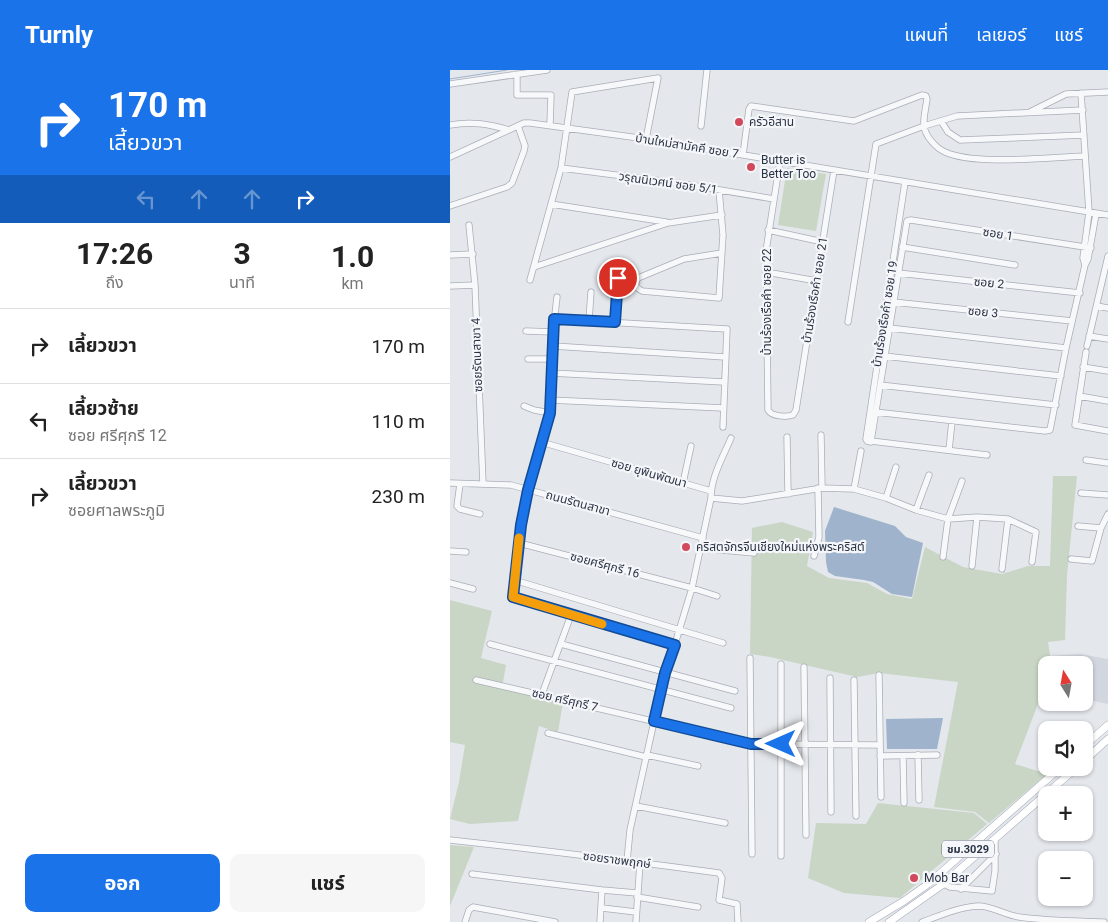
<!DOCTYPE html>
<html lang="th">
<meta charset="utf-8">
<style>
:root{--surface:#fff;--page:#f6f6f6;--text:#222;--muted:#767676;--line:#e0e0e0;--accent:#1a73e8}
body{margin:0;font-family:Roboto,"Noto Sans Thai",sans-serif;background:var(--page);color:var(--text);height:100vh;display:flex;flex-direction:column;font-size:19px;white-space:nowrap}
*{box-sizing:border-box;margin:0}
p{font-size:16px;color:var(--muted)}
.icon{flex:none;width:28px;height:28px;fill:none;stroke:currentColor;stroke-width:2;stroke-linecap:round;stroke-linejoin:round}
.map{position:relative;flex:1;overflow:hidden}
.panel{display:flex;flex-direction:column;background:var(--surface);width:450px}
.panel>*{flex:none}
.hud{background:#1a73e8;color:#fff;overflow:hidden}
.needle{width:32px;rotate:349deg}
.controls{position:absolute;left:588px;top:586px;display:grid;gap:10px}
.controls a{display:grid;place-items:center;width:55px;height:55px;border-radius:10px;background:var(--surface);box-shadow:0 1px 4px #0004;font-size:25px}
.pin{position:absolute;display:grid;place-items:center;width:42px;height:42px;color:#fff;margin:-21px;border:2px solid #fff;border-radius:50%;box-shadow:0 1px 5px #0007}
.me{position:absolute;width:55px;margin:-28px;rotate:270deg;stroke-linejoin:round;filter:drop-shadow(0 0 4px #0008)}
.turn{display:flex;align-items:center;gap:18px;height:105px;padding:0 25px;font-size:22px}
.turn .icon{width:65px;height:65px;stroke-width:2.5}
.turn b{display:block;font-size:35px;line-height:42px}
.lanes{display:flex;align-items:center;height:48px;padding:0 25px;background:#0003;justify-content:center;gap:25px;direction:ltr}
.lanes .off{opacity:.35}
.eta{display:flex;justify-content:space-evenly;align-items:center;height:85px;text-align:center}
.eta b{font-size:30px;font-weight:700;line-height:35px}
.action{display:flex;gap:10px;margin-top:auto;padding:10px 25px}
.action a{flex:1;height:58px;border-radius:10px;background:var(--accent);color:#fff;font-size:20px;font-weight:700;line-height:58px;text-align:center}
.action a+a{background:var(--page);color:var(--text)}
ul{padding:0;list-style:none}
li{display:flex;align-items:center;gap:15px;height:75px;padding:0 25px;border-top:1px solid var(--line)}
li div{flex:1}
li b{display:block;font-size:19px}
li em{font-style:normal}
header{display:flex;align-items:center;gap:30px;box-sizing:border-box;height:70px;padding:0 25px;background:var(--accent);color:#fff}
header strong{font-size:24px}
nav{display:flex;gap:28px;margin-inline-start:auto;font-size:18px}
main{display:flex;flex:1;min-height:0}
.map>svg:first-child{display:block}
</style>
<header>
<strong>Turnly</strong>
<nav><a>แผนที่</a><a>เลเยอร์</a><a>แชร์</a></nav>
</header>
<main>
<section class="panel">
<div class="hud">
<div class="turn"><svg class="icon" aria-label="right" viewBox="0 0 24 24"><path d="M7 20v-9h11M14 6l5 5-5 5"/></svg><div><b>170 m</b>เลี้ยวขวา</div></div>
<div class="lanes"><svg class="icon off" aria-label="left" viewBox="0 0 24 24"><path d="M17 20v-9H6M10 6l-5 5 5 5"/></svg><svg class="icon off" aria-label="ahead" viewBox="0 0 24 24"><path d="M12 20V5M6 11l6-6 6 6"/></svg><svg class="icon off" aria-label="ahead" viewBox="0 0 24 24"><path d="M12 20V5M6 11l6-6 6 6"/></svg><svg class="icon" aria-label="right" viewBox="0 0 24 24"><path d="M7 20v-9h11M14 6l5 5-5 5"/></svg></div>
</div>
<div class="eta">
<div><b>17:26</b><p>ถึง</p></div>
<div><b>3</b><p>นาที</p></div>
<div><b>1.0</b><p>km</p></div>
</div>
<ul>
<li><svg class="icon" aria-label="right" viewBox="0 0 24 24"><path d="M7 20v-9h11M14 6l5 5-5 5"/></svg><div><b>เลี้ยวขวา</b></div><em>170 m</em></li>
<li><svg class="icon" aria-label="left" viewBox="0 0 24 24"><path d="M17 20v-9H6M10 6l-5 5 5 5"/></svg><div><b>เลี้ยวซ้าย</b><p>ซอย ศรีศุกรี 12</p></div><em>110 m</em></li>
<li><svg class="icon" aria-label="right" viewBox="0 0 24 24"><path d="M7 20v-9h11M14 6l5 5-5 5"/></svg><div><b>เลี้ยวขวา</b><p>ซอยศาลพระภูมิ</p></div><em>230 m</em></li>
</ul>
<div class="action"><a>ออก</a><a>แชร์</a></div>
</section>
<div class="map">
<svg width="658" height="852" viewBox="0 0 658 852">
<rect width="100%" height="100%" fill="#e4e7ec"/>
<path fill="#d2d6de" d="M630 584 658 589V634L634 629V595H601L602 586Z"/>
<path fill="#c9d6c5" d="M337 98 376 104 366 161 328 155Z
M603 406H627L617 505 615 570 598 572 600 585 599 595H596V613L565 694 597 704 539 753 525 742 484 737 508 612 429 603 407 607 320 587 300 584 302 458 332 452 363 462 357 496 379 508 417 513 437 524 462 529 475 477 513 497 552 504 578 496H600Z
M0 530 42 541 31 588 56 595 52 618 113 632 108 662 89 656 68 751 20 754 0 749 9 712 15 675 0 672Z
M428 733 524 743 537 754 450 828 394 823 358 808 366 753 416 754Z
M0 775 24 777 0 836Z"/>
<path fill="#9fb4cc" d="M384 437 445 456 456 467 473 473 462 527 442 524 423 512 414 510 385 506 378 502 376 492 375 461Z
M493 648 487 679H437L436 649Z"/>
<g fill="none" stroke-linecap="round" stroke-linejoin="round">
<path stroke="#9fb4cc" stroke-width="1" d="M0 9 57 0"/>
<defs>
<path id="minor" d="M67 4V25H98
M0 14 97 0
M631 23 639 142 633 188 635 195
M580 42 616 24 658 22
M491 51 498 62 510 70 634 65
M0 55C21 51 39 54 59 60
M100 55 101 25
M251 56 257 0
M293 85 299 39 301 36 404 51 472 25 476 26 477 29C476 37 473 48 474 56 475 66 486 78 495 82 525 96 600 87 635 86
M0 87 74 53H80L196 69 658 145
M330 91 316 181 318 340C322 347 337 347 343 345L346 340 384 100
M111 98 228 113 324 129
M269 120 273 165 269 228 192 221 186 217V212L188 208 234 189 272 183
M101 134 216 152
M0 136 57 117 62 113 74 81 75 76 68 56
M19 155 25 215 33 414
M318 160 373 172
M452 177 565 195
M0 185 23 184
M84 197 218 153 272 145
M316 202 367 211
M448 203 630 223
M80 210 111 98 122 22 208 8 196 69
M0 216 25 215
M107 227 103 262 100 343 78 420 71 455 63 527 225 575
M443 232 622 251
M647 236 658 238
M104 249 277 259 273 357
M139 250 141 222
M398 252 426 74 474 56 507 46 633 40
M165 253 168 208
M439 258 616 278
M76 261 103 262
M639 266 658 269
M103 276 275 287
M637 276 658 186
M636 282 625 355 658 361
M434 286 611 306
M78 289H102
M633 297 658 301
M101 303 274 312
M430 315 606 335
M629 326 658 331
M100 330 273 338
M74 336 84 340 100 343
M425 342 595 361 600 360 616 278 635 195 638 189 646 144
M371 365 372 418
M337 367 338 424
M91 372 261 421
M421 372 417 371 416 369 455 112
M499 380 502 351
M537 385 421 371 457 151 461 150 641 178
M636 390 658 393
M0 413 61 415 253 468
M233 413 241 376
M10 414 7 436 10 439 30 444
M404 419 411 381
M631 423 658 425
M261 428 292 431 372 418 404 419 436 428 466 440 498 449 527 447 558 449 586 462 582 492
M436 428 446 397
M466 440 479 405
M628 456 651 458
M69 473 242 518 267 526
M250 478 304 483
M0 481 16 482
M364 486 369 467 368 418
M493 487 498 449 512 411
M621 489 642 491 651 458 658 444
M522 496 527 447
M552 499 558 449
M64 510 273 573
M0 513 23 519
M40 574 281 638
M111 574 285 621
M300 588 302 784
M331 594V786
M354 597 356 765
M429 605 431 727
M380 608 381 742
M26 610 301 674 430 675
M404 610 406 746
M92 624 121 545
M98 663 196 687
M197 685 248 696
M468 685 469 730
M430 686 487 685
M453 686 454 733
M186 736 275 753
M0 770C90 780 180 791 269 803L272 808 269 830 287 834 288 852
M177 791 180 760 211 620 242 518 261 428C261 407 273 387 281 368
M22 804 152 820 187 823
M494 814 500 817 542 821 545 801V770
M511 819 546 784
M187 827 248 837
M152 838 186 842
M15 852 19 840 23 837 105 852
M150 852 152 820
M186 852 190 793
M472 852C489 846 509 837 528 836 543 836 554 845 569 847 597 851 626 851 654 852"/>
<path id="major" d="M634 676 658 655
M634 691 658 669
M419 852 454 831 478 814 610 698
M439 852 492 815 626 698"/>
</defs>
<use href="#minor" stroke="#a9aeb7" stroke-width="7"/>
<use href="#major" stroke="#a3abb8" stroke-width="8"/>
<use href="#minor" stroke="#f7f8fa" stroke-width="5.5"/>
<use href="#major" stroke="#fff" stroke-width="7"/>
</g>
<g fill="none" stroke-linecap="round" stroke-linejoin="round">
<defs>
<path id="route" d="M168 208 165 252 104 249 100 343 78 420 71 455 63 527 225 575 215 603 204 651 301 674H331"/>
</defs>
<use href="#route" stroke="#114b97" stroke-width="12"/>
<use href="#route" stroke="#1a73e8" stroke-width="9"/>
<path stroke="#f59e0b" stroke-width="9" d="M69 468 63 527 152 554"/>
</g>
<g fill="#d1495b" stroke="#f4f6f9" stroke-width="2">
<circle cx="289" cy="52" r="5"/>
<circle cx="301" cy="97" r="5"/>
<circle cx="236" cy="477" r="5"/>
<circle cx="464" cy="808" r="5"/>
</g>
<g text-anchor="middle" stroke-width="4.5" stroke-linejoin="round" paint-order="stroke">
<rect fill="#f4f6f9" stroke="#676e7b" stroke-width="1" x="492" y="770.5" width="52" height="17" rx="4"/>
<g font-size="11" font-weight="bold" fill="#2b3445">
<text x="518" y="783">ชม.3029</text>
</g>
<g font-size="12" fill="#2b3445" stroke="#f4f6f9" text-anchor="start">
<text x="299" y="56">ครัวอีสาน</text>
<text x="311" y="94">Butter is<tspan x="311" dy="14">Better Too</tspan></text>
<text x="246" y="481">คริสตจักรจีนเชียงใหม่แห่งพระคริสต์</text>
<text x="474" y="812">Mob Bar</text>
</g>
<g font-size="12" fill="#2b3445" stroke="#f4f6f9">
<text transform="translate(237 76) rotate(9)" y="4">บ้านใหม่สามัคคี ซอย 7</text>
<text transform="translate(218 113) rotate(8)" y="4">วรุณนิเวศน์ ซอย 5/1</text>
<text transform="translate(548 164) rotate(9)" y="4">ซอย 1</text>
<text transform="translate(539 213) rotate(6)" y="4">ซอย 2</text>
<text transform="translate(365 220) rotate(-81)" y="4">บ้านร้องเรือคำ ซอย 21</text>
<text transform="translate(317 232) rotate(-90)" y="4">บ้านร้องเรือคำ ซอย 22</text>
<text transform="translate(533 242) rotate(6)" y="4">ซอย 3</text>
<text transform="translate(435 244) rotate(-81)" y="4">บ้านร้องเรือคำ ซอย 19</text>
<text transform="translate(27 285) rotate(-92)" y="4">ซอยรัตนสาขา 4</text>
<text transform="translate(199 403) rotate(16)" y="4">ซอย ยุพินพัฒนา</text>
<text transform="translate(128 433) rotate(15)" y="4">ถนนรัตนสาขา</text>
<text transform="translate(155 495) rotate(15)" y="4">ซอยศรีศุกรี 16</text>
<text transform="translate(115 630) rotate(13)" y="4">ซอย ศรีศุกรี 7</text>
<text transform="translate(167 790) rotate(7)" y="4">ซอยราชพฤกษ์</text>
</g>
</g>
</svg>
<div class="controls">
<a><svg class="needle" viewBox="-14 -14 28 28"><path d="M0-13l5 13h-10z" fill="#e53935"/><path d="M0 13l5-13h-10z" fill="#767676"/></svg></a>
<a><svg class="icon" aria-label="sound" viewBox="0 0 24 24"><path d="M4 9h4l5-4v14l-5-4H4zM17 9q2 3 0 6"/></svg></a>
<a>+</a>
<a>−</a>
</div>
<div class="pin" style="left:168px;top:208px;background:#d93025"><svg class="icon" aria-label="arrive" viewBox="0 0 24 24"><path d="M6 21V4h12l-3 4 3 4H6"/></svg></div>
<svg class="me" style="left:331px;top:674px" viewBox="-20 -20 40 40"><path d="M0-17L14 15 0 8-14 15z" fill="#1a73e8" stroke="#fff" stroke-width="4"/></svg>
</div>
</main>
